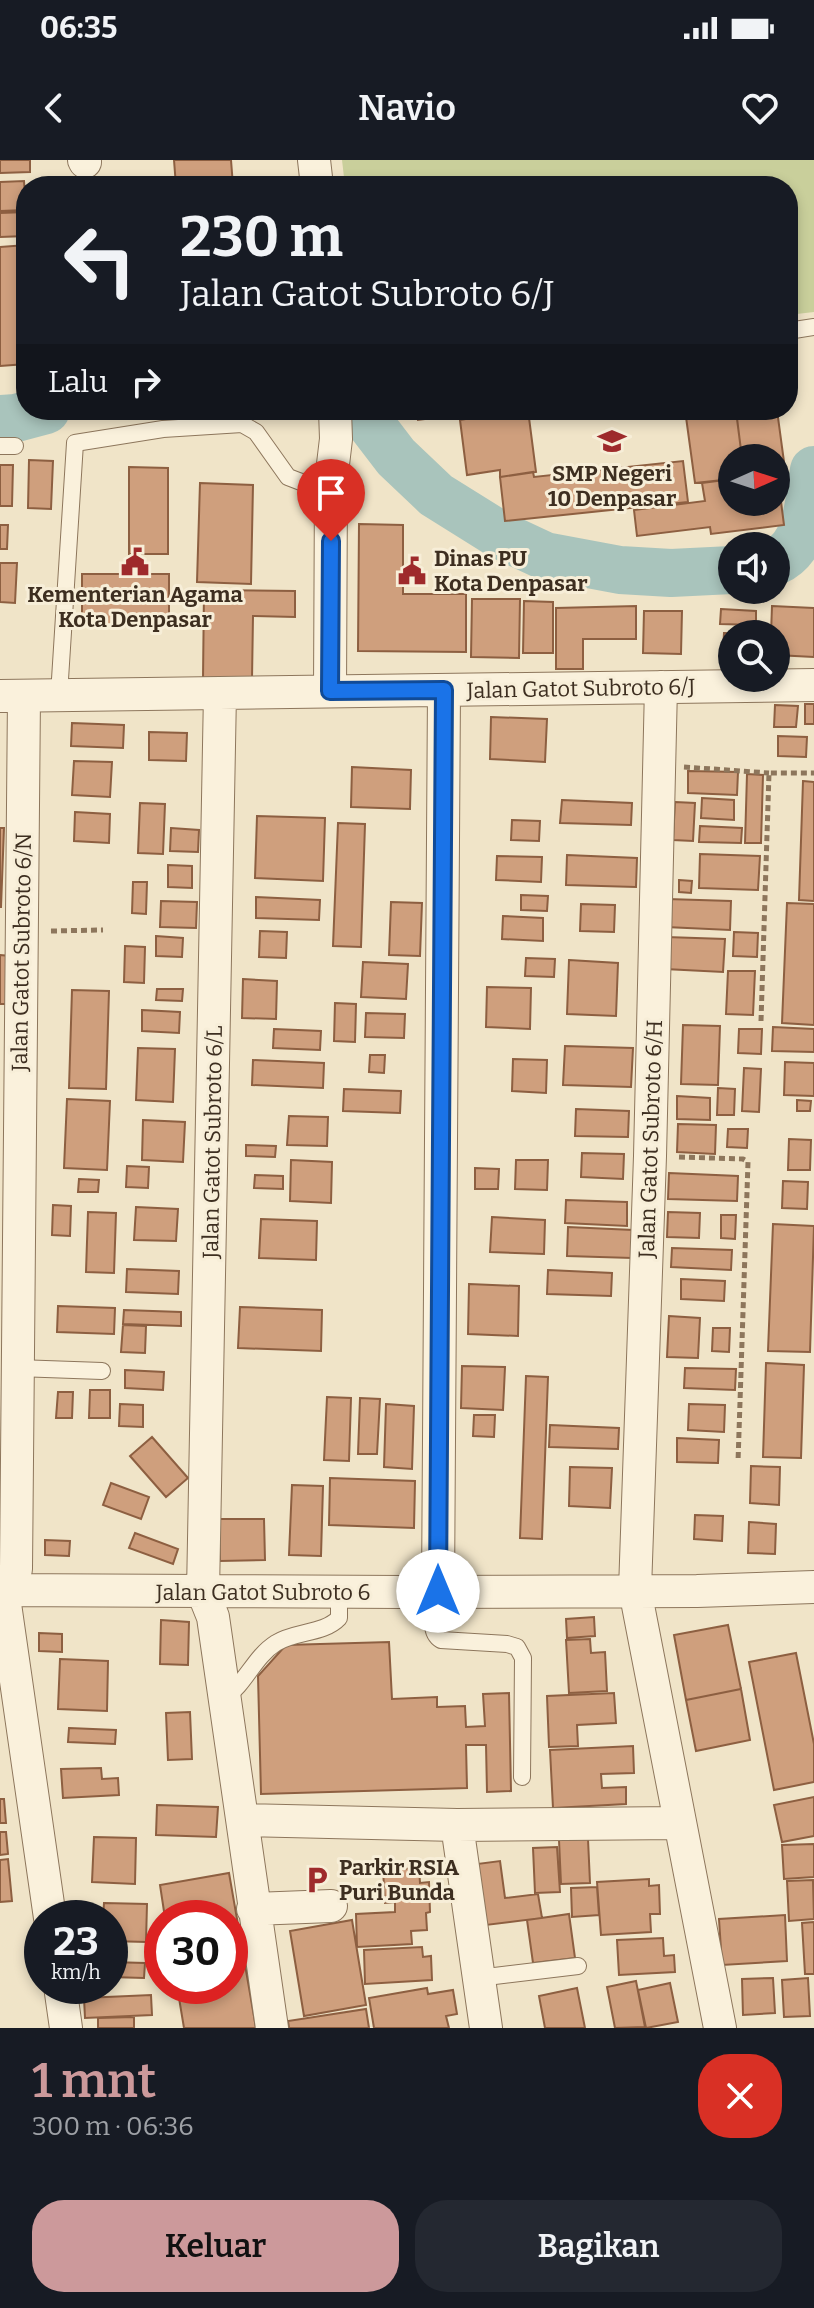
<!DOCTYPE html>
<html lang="id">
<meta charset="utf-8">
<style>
:root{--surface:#171b24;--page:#242831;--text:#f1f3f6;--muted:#9ea1a6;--accent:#cc999b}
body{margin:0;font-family:Bitter,serif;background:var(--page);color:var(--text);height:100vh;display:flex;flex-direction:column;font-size:30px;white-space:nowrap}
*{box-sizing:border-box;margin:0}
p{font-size:26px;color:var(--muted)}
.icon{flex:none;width:44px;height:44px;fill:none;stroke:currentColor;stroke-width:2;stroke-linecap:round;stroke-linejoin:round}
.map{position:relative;height:1868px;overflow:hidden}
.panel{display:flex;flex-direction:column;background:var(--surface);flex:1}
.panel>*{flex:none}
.banner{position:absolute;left:16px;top:16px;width:782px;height:244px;border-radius:32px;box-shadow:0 4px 12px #0003;background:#171b24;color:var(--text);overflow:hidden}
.needle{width:52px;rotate:87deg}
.controls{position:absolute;left:718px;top:284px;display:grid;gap:16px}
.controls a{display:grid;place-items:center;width:72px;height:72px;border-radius:50%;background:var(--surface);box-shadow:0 4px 12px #0003;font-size:40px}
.speed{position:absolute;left:24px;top:1740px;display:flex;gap:16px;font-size:40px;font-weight:700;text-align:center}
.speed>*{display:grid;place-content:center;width:104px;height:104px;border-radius:50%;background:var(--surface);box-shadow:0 4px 12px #0003;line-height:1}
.speed small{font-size:20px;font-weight:400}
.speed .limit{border:12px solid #d22;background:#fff;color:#111}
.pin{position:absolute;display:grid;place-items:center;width:68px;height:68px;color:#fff;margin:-82px -34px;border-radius:50% 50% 50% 0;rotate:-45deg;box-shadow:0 0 8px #0007}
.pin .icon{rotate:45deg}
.me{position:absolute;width:88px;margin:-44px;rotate:0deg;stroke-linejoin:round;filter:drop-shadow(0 0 6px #0008)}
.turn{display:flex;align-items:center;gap:28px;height:168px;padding:0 32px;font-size:36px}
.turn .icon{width:104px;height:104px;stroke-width:2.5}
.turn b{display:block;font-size:56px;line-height:68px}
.then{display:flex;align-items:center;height:76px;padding:0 32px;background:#0003;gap:16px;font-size:30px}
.round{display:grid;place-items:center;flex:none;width:84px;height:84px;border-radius:32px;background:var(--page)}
.head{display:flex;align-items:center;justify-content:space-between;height:136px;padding:0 32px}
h1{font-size:48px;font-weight:600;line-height:60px;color:var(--accent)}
.action{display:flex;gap:16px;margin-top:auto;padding:16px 32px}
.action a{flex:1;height:92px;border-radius:32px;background:var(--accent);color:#111;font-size:32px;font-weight:600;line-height:92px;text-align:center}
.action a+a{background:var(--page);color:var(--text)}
.status{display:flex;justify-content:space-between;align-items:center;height:56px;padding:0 40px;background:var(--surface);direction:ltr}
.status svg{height:22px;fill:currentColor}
header{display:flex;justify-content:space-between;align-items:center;height:104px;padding:0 32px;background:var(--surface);font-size:36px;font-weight:600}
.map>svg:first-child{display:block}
</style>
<div class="status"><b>06:35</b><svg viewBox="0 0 49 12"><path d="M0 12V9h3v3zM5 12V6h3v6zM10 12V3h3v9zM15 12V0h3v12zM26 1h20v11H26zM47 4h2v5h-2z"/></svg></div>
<header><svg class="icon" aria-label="back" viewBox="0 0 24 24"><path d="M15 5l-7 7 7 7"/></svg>Navio<svg class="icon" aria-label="heart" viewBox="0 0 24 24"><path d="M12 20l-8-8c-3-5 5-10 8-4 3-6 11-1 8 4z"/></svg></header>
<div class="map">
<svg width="814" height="1868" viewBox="0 0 814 1868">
<rect width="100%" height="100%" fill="#f0e4c8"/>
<path fill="#c9cf9b" d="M342 0H814V152L788 155V26H345Z"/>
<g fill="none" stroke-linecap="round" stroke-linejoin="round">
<path stroke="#a9c4bc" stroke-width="48" d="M360 250 396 297 436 335 500 375 545 396 620 410 671 413 732 410
M0 259 16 258 46 250
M776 401C808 387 809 340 814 310"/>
</g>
<path fill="#cf9f7d" stroke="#8d5f41" stroke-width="2" d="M0 0H30V12L0 13Z
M174 0H231L233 26H176Z
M24 21 26 50 0 51V22Z
M26 52V76L0 77V53Z
M26 85V204L0 206V87Z
M417 250H457L458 255 418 260Z
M471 250H528L536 312 500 317V310L467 315 460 260 472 258Z
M736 250H777L787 324 779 326 784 365 711 374 710 367 637 376 634 350 705 341 702 323 732 319V342H776V298H742Z
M736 251 742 298H732V319L695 323 686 257Z
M29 300 53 301 51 349 28 348Z
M683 301 688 342 505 361 500 317 533 312 534 317Z
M0 305H13L12 346H0Z
M129 307 168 308V394H129Z
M200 323 253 325 251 424 197 422Z
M359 364 403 365V434H466V492L358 491Z
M0 365H8L7 389H0Z
M0 403H17L15 443 0 442Z
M82 414H169V466H82Z
M204 430 295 431V457L253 456 252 519H203Z
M472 439H520L519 498 471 497Z
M524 441 553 442V493H523Z
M636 446V479H583V509H556V448Z
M772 446 814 448V497L776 495V474H771Z
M721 449 756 451V465L720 464Z
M644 451H682L681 494 643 493Z
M724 473 757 474H732V491H723Z
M805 544H814V564H805Z
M775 545 798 546 796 567H774Z
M491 557 547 559 545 602 490 599Z
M72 563 124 565 123 588 71 586Z
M149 572 187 573 186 601 149 600Z
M778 576 807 577 806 597 778 596Z
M74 601 112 602 110 637 72 635Z
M352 607 411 610 410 649 351 647Z
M688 611 738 612 737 635 688 633Z
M747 614 763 615 761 683H745Z
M803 621 814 622V741L799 740Z
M702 638 734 640V660L701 658Z
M562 640 632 643 631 665 560 663Z
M675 642 695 643 693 681 673 680Z
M140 643 165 644 163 694 138 693Z
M75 652 110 654 109 683 74 681Z
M257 656 325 658 323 721 255 718Z
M512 660 540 661 539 681 511 680Z
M338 663 365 664 361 787 333 786Z
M700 666 742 668 741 683 699 682Z
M0 668H4L1 747H0Z
M171 668 199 670 198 692 170 691Z
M700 694 760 696 758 730 699 728Z
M567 695 637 698 636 727 566 725Z
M497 696 542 697 541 722 496 720Z
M168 705 192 706V728L168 727Z
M679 720 692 721 691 733 679 732Z
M133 722H147L146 754 132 753Z
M521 735 548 736 547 751 521 750Z
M256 737 320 740 319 760 256 758Z
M667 739 731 741 730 770 666 767Z
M161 741 197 742 196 768 160 767Z
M391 742 422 743 420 796 389 795Z
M787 743 814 744V865L782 863Z
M581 744 615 745 614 772 580 771Z
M503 756 543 758V781L502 779Z
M260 771 287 772 286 798 259 797Z
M734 772 758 773 757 797 733 796Z
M156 776 183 778 182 797 156 796Z
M666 777 725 779 723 812 665 809Z
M125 786 145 787 144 823 124 822Z
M0 795 10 796 8 844H0Z
M526 798 555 799 554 817 525 816Z
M569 800 618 803 616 856 567 854Z
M363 802 408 804 406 839 361 837Z
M728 811H755L753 855 726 854Z
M243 819 277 821 276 859 242 858Z
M487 827 531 828 530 869 486 867Z
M157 829H183L182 841 156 840Z
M72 830 109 831 106 929 69 928Z
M335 843 356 844 355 882 334 881Z
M142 850 180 852 179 873 142 871Z
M366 853 405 854 404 878 365 877Z
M683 865 720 866 718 925 681 924Z
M773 867 814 869V892L772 891Z
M274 869 321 871 320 890 273 888Z
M739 869H762L761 894 738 893Z
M565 886 633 888 631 927 563 925Z
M138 888 175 889 173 942 136 940Z
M370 895H385L384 913 369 912Z
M513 899 547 900 546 933 512 931Z
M253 900 324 903 323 928 252 925Z
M785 902 814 903V936L784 935Z
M744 908 761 909 759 952 742 951Z
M718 928 735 929 734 955H717Z
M344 929 401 931 400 953 343 951Z
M677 936 710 938V960L677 959Z
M67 939 110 941 107 1010 64 1008Z
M797 940 811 941 810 951H797Z
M576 949 629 951 628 977 575 976Z
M289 956 328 957 327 986 287 985Z
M143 960 185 962 183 1002 142 1000Z
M678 964 716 965 715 994 677 992Z
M728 969H748L747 988 727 987Z
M789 979 811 980 810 1010H788Z
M246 985 276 986 275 997 246 996Z
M582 993 624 994 623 1019 581 1017Z
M291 1000 332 1002 331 1043 290 1041Z
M516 1000H548L547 1030 515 1029Z
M127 1006 149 1007 148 1028 126 1027Z
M475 1008 499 1009 498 1029H475Z
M669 1013 738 1016 737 1041 668 1039Z
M255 1015 283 1016V1029L254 1028Z
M79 1019 99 1020 98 1032H78Z
M783 1021 808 1022 807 1049 782 1048Z
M566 1040 627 1042V1066L565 1063Z
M53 1045 71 1046 70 1076 52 1075Z
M136 1047 178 1049 176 1081 134 1080Z
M88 1052 116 1053 114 1113 86 1112Z
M668 1052 700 1053 699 1078 667 1077Z
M721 1055H736L735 1079 721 1078Z
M492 1057 545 1060 544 1094 490 1092Z
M261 1059 317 1061 316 1100 259 1098Z
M773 1064 814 1066 810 1192 768 1191Z
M568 1067 633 1070 632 1098 567 1096Z
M672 1088 732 1090 731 1110 671 1107Z
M127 1109 179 1111 178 1134 126 1132Z
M548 1110 612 1113 611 1136 547 1134Z
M681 1119 725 1121 724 1141 681 1139Z
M469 1124 519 1126 518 1176 468 1174Z
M58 1146 115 1148 114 1174 57 1172Z
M240 1147 322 1150 321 1191 238 1188Z
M124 1150 181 1152V1166L123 1164Z
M669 1156 700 1158 698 1198 667 1197Z
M123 1165 146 1166 145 1193 121 1192Z
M713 1168H730L729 1192 712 1191Z
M766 1203 804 1205 801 1298 763 1297Z
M462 1206 505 1207 503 1250 461 1248Z
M685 1208 736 1209 735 1230 684 1228Z
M125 1210 164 1212 163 1230 125 1228Z
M526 1216 548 1217 542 1379 520 1378Z
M90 1230H110V1258H89Z
M58 1232H73L72 1258H56Z
M327 1237 351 1238 349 1301 324 1300Z
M360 1238 380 1239 377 1294H358Z
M120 1244 143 1245V1267L119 1266Z
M386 1244 414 1246 412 1309 384 1307Z
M689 1244 725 1245 724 1272 688 1270Z
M474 1255H495L494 1277 473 1276Z
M550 1265 619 1268 618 1289 549 1287Z
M152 1277 188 1318 166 1337 130 1296Z
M677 1278 719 1280 718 1303 677 1302Z
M751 1306 780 1307 779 1345 750 1343Z
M570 1307 612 1308 610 1348 569 1346Z
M330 1318 415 1321 414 1368 329 1365Z
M111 1323 149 1337 141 1359 103 1345Z
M292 1325 323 1326 321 1396 289 1395Z
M695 1355 723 1356 722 1381 694 1379Z
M219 1359H264L265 1400 220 1401Z
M749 1362 776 1364 775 1394 748 1393Z
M135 1373 178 1389 173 1404 129 1388Z
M45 1380 70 1381 69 1396 45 1395Z
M594 1457 595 1476 567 1478 566 1459Z
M161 1460 189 1462 188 1505 160 1504Z
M728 1465 741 1529 686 1540 674 1475Z
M39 1473 62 1474V1492L39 1491Z
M590 1479 591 1493 605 1492 607 1531 569 1533 566 1480Z
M389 1482 392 1539 437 1537V1547L465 1546 466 1567 485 1566 483 1534 509 1533 511 1631 487 1632 486 1585H466L467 1628 261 1634 258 1516 286 1485Z
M796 1493 814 1584V1622L774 1630 749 1502Z
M60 1499 108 1501 107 1551 58 1549Z
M741 1529 750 1580 696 1591 686 1540Z
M614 1533 616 1563 577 1565 578 1586 549 1587 547 1536Z
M190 1552 192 1599 168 1600 166 1553Z
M69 1568 116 1570 115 1584 68 1582Z
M633 1586 634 1613 601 1614 602 1628 626 1627V1644L553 1648 550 1590Z
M101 1608 102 1619 118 1618 119 1635 63 1638 61 1609Z
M814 1637V1676L782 1682 774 1645Z
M0 1639H4L6 1663H0Z
M157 1645 218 1647 216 1677 156 1675Z
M0 1672H6L8 1694 0 1695Z
M94 1677 136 1678 135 1724 92 1722Z
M588 1679 590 1723 561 1724 559 1680Z
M814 1684V1717L784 1719 782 1685Z
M557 1687 560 1732 535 1733 533 1688Z
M8 1699 12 1741 0 1742V1700Z
M500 1701 505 1738 538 1734 542 1758 486 1765 477 1704Z
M419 1708 420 1723 429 1722 430 1752 426 1753 427 1770 411 1771 412 1784 357 1787 356 1754 395 1752V1742L385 1743 383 1710Z
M229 1713 256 1868H184L177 1826H230V1758H165L160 1725Z
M649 1719V1726L659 1725 660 1754H650L651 1772 601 1775 597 1722Z
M813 1720 814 1759 789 1761 787 1721Z
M597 1727 599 1755 572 1757 571 1728Z
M104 1743 147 1744 146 1782 110 1781V1758H103Z
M569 1754 575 1798 533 1803 527 1760Z
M785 1755 787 1801 722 1805 719 1759Z
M352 1760 366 1845 304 1856 290 1771Z
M814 1762V1814H805L802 1763Z
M663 1778 664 1796 674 1795 675 1812 619 1815 617 1780Z
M422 1787 423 1797 431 1796 432 1820 365 1824 364 1790Z
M110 1802 145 1803 144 1818 110 1817Z
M773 1818 775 1853 743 1855 742 1819Z
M808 1818 810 1856 784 1857 782 1820Z
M636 1821 645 1867 615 1868 607 1827Z
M670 1823 678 1862 646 1868 638 1830Z
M427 1828 428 1834 453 1830 457 1854 446 1856 449 1868H374L369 1838Z
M577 1828 585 1868H545L539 1836Z
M151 1835 152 1855 85 1858 84 1838Z
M366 1849 369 1868H289L288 1861Z
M134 1857V1868H98V1858Z"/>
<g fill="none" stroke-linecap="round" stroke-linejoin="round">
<defs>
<path id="service" d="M788 171 814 167
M0 286H15
M59 535 75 283 163 269 242 264 256 272 288 317 301 322 331 321
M17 1208 102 1211
M438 1431C436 1446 426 1471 441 1480L507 1484 517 1487 523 1498 522 1617
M225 1538C246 1523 254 1497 276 1483 295 1471 324 1474 339 1458V1431
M478 1818 578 1806"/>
<path id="minor" d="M84 0 85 2
M314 0 317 26
M661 527 650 996 635 1430 720 1868
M330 531 331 321 336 279 335 250
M220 533 203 1432 213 1457 272 1868
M0 536 814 525
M24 536 16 1409 6 1429 5 1444 50 1758
M0 1430 404 1432 697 1431 814 1427
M438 1431 444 530
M243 1660 457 1665 679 1663
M457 1665 486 1868
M253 1749 331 1746
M60 1826 66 1868"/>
</defs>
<use href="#service" stroke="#8d765c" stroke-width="18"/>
<use href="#minor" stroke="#8d765c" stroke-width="34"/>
<path stroke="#8d765c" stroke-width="5" stroke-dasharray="6 4" stroke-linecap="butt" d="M684 607 769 613
M51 771 103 770
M761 861 769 613H814
M679 997 743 999 748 1002 738 1302"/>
<use href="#service" stroke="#faf1dc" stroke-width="16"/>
<use href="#minor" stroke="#faf1dc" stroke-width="32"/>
</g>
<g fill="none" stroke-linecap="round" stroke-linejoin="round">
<defs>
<path id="route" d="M331 381 330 531 444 530 438 1431"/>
</defs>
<use href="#route" stroke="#114b97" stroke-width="20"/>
<use href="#route" stroke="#1a73e8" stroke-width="14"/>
</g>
<defs>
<symbol id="school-bare" viewBox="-9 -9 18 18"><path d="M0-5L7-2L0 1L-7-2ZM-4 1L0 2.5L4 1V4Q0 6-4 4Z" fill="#9e2a2b" stroke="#f7eed8" stroke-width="2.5" paint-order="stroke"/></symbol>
<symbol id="civic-bare" viewBox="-9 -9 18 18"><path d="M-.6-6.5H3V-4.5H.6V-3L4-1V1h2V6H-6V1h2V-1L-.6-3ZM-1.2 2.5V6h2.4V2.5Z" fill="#9e2a2b" stroke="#f7eed8" stroke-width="2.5" paint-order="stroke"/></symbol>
<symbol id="parking-bare" viewBox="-9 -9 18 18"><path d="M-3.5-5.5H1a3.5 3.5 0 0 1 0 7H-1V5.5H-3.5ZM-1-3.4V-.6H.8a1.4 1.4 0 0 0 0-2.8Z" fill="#9e2a2b" stroke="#f7eed8" stroke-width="2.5" paint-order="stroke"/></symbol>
</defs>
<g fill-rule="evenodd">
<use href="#school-bare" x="592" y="261" width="40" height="40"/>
<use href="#civic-bare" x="115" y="382" width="40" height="40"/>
<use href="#civic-bare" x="392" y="391" width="40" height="40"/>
<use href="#parking-bare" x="297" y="1700" width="40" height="40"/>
</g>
<g text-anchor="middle" stroke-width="6" stroke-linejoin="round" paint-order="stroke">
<g font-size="22" font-weight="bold" fill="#3d2e20" stroke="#f7eed8">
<text x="612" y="321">SMP Negeri<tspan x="612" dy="25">10 Denpasar</tspan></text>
<text x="434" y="406" text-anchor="start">Dinas PU<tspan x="434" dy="25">Kota Denpasar</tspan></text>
<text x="135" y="442">Kementerian Agama<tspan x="135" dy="25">Kota Denpasar</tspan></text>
<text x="339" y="1715" text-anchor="start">Parkir RSIA<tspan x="339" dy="25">Puri Bunda</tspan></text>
</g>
<g font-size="22" fill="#3d2e20" stroke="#f7eed8">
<text transform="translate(581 528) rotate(-1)" y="8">Jalan Gatot Subroto 6/J</text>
<text transform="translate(21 792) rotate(-89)" y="8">Jalan Gatot Subroto 6/N</text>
<text transform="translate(650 979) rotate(-88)" y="8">Jalan Gatot Subroto 6/H</text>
<text transform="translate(212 982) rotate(-89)" y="8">Jalan Gatot Subroto 6/L</text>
<text x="263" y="1440">Jalan Gatot Subroto 6</text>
</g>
</g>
</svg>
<div class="controls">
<a><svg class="needle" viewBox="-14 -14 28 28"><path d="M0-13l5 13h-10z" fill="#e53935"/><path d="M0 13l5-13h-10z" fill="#9ea1a6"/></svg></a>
<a><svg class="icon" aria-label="sound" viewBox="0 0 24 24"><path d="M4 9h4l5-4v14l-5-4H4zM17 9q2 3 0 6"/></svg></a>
<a><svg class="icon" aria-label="search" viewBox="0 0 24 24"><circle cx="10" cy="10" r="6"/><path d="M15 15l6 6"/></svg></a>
</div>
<div class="speed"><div>23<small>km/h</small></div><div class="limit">30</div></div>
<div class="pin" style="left:331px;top:381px;background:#d93025"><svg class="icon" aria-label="arrive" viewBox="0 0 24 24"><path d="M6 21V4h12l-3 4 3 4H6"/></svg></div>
<svg class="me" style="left:438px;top:1431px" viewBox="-20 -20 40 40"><circle r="19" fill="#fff"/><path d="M0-13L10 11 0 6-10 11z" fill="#1a73e8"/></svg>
<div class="banner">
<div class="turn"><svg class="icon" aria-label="left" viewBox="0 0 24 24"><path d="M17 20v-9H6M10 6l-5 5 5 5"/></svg><div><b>230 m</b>Jalan Gatot Subroto 6/J</div></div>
<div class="then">Lalu<svg class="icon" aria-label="right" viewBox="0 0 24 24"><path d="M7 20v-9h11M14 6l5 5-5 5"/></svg></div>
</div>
</div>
<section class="panel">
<div class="head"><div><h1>1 mnt</h1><p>300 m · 06:36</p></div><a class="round" style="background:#d93025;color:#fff"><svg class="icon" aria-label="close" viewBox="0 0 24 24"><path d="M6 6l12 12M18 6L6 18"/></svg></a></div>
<div class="action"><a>Keluar</a><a>Bagikan</a></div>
</section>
